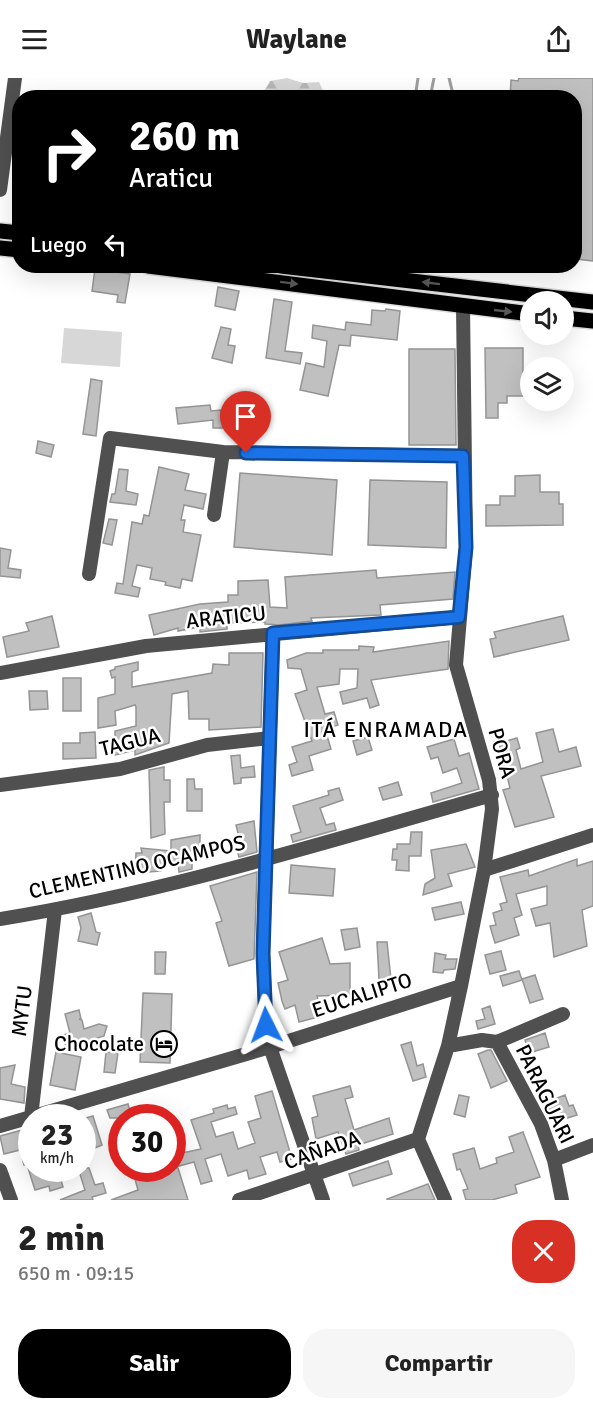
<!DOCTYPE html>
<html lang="es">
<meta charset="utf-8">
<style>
:root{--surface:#fff;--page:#f6f6f6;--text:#222;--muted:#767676;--accent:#000}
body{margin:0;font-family:Signika,sans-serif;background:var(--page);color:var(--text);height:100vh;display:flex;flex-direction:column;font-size:22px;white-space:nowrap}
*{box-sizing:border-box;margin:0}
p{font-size:20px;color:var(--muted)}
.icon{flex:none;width:33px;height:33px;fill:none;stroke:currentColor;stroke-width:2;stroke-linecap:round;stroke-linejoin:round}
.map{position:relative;height:1122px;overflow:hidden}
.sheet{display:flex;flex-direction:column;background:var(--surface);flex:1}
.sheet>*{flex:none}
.top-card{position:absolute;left:12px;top:12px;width:570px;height:183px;border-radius:24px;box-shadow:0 6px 24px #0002;background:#000;color:#fff;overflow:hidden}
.buttons{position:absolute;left:520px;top:213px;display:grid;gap:12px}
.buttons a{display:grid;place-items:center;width:54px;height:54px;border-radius:50%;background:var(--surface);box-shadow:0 6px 24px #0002;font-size:30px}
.speed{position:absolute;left:18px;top:1026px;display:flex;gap:12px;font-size:30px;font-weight:700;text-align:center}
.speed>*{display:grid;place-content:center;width:78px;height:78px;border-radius:50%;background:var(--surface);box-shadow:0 6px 24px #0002;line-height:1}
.speed small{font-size:15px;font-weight:400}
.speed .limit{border:9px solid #d22;background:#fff;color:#111}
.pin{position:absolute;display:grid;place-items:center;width:51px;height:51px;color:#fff;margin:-62px -26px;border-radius:50% 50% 50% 0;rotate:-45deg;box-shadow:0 0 6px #0007}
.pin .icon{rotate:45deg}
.me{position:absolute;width:66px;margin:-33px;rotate:357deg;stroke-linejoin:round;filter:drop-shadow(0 0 4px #0008)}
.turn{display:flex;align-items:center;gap:21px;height:126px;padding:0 18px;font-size:27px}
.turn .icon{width:78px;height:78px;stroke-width:2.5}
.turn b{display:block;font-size:42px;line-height:51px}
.then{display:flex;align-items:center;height:57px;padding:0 18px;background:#0003;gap:12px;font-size:22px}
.round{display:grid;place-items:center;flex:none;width:63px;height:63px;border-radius:24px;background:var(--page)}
.head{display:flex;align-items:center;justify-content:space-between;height:102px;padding:0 18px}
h1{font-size:36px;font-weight:700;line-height:45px}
.button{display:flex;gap:12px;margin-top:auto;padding:12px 18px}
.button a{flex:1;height:69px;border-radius:24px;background:var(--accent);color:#fff;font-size:24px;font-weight:700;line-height:69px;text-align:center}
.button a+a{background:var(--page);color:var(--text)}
header{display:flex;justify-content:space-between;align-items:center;height:78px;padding:0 18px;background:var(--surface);font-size:27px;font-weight:700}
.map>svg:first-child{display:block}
</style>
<header><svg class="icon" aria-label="menu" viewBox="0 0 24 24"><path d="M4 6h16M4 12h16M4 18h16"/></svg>Waylane<svg class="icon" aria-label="share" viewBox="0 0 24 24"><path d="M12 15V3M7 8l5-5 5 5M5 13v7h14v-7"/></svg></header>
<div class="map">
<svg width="593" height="1122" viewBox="0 0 593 1122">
<defs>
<pattern id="forest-firs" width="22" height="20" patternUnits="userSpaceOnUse" patternTransform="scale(1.5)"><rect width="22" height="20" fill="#d7d7d7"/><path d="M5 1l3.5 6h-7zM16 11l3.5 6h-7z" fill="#b7b7b7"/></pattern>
</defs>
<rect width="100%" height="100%" fill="#fff"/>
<path fill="url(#forest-firs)" d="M287 0 303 5 319 4 326 19H260L270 3Z"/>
<path fill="#d7d7d7" d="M64 250 122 254 120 289 61 285Z"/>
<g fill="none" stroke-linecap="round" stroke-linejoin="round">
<path stroke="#9e9e9e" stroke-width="3" d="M449 0 454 20
M415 20 418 0
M430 20 434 0"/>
</g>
<path fill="#c0c0c0" stroke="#949494" stroke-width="1.5" d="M519 0H593V183L576 181 579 162H574V20H510L511 2 518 3Z
M95 191 130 196 125 225 117 224 118 217 92 213Z
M218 209 239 213 235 232 215 228Z
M274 221 292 224 285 273 302 275 300 286 266 280Z
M386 231 400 233 397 262 351 257 350 268 339 267 328 318 300 312 306 285 324 289 327 263 312 260 313 247 345 252 346 244 371 247 372 232 385 233Z
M221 249 231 251 228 267 235 268 232 285 212 280Z
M485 270H523V318H507V325H498V340H486Z
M409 271H455L456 367H409Z
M91 301 102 303 96 358 83 356Z
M210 327 211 333 221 332 223 350H213V342L178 346 176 330Z
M38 363 54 367 51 379 36 375Z
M159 389 189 396 185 412 206 416 203 431 184 427 181 442H185L183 454 201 457 192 503 182 501 180 510 165 507 166 504 150 501 152 490 137 487 132 508 140 510 138 519 115 515 117 505 123 506 132 444 142 446 144 437 149 438Z
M119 391 128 392 126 413 138 416 136 427 110 424 112 416H115Z
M240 395 337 402 332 477 234 469Z
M540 397V414H559V426H563V447L486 448V427H500V418H515V398Z
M370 402 447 404 446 470 368 467Z
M109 441 117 442 112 467 103 465Z
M0 470 11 472 8 490 21 492 20 500 0 498Z
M376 492 377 500 455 494 453 521 380 527 381 537 311 540 312 543 279 547 265 546V544L227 545V551L200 554V549L178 553V550L154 557 149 537 200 526 228 524V517H238V503L268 502 270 529 287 530 285 499Z
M52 538 59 569 7 579 3 559 29 553 26 545Z
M563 538 569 562 494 579 490 561 496 560 494 554Z
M449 563 448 591 371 602 379 627 370 630 367 620 343 626 340 614 357 610 358 591H340L339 606 317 609 325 636 334 634 338 647 325 651 331 671 309 678 313 692 292 698 289 687 297 684 292 669 312 663 295 616 307 612 301 591 288 590 287 582 306 575H323V572H359V568L374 569 373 574Z
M229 575H263L261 649 209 652V641H189L188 613 172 616 169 665 135 677V672L115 677V653L136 648V629L135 627 115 633 116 647 98 650V620L115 616V599L112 600 110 593 115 591V589L138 584V592L132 594V609L212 595 213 586 229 587Z
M63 600H81V633H63Z
M29 613H47L48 631 30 632Z
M553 651 559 674 576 669 581 688 541 698 554 739 515 749 503 712 510 710 499 665 517 660 520 670 516 672 521 691 543 684 536 655Z
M95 654 96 680 63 681V665H80V655Z
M368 659 372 672 357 677 353 663Z
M454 661 459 678 469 675 479 711 433 724 431 715 462 705 457 690 443 695 438 679 431 681 427 669Z
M240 677 241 690 254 688 255 699 241 700V705L234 706 231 678Z
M164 689V702H170V724H164L165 756 151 760 149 692Z
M187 701H194L195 711H202V733H187Z
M398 704 402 717 383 722 379 710Z
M339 710 343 722 320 730 326 747 334 745 336 752 293 764 291 757 301 754 293 728 329 717 328 713Z
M254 743 257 774 239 779 234 761 239 759 236 747Z
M411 754H422L421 778H409V793L396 792 397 782H392L393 771H397V766H410Z
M200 757V779H192V791L179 794 178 785H162L161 793 135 795 136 775H142L141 770 171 773V762Z
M466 766 475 789 448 796 452 808 423 817 425 806 435 800 431 772Z
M577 781V788L593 783V828L582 832 587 868 554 879 550 845 536 848 531 831 547 827V808L516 816 522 837 514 840 519 857 495 865 490 848 496 847 493 835 502 832 500 826 507 824 500 799 528 792 529 798Z
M291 787 335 791 333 818 289 815Z
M257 794 254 881 229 888 216 845 222 843 210 808Z
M461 824 464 836 435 842 432 830Z
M91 835 96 854 100 855 97 867 78 863 81 850 78 839Z
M357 850 360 869 345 872 341 852Z
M322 860 330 886 350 885V917L317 918 322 938 299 944 295 927 285 931 282 923 278 905 288 902 279 874Z
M377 864H387L391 901H379Z
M501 873 506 892 490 896 485 877Z
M155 874H166L165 896H155Z
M435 875 446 877 445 881H457L455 891 444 892 443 895 433 894Z
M519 893 522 902 503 908 500 898Z
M535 897 543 921 530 925 522 901Z
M143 915 172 916 170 985 140 984Z
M490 928 495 946 478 951 476 943 485 941 482 931Z
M79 932 81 941H79L82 942 84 951 99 946 107 948 104 958 66 970 63 957 70 955 65 936Z
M545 955 549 969 529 975 525 962Z
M411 964 417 988 423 986 426 999 413 1003 401 967Z
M488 972H491L507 1003 491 1010 478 976Z
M56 974 81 979 75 1012 50 1007Z
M106 974 118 975 115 995 104 994Z
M15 987 11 1006 25 1009 24 1025 0 1021V990Z
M350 1008 353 1019 345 1021 354 1052 389 1040 393 1056 358 1067 359 1072 346 1076 338 1054 316 1061 312 1040 318 1038 313 1018Z
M272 1013 292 1081 280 1084 277 1074 260 1079 266 1096 249 1101 247 1092 228 1098 221 1076 205 1081 212 1103 201 1106 194 1084 172 1090V1077L201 1071 191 1042 214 1035 213 1031 227 1027 228 1031 235 1029 237 1036 211 1044 216 1059 233 1054 238 1071 255 1065 248 1044 261 1040 255 1018Z
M459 1017 469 1019 465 1039 454 1036Z
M565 1017 569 1028 573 1027 577 1037 558 1043 555 1032 550 1034 547 1024Z
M128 1026 132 1040H110L107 1032Z
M93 1038 102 1067 95 1070 93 1063 82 1066V1041Z
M26 1051 32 1071V1085L24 1087 20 1072 4 1076 0 1058Z
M523 1054 540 1099 515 1107 517 1115 492 1122H466L463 1112 468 1111 460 1091 457 1092 453 1076 474 1070 480 1091 497 1085 496 1080 514 1074 509 1059Z
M388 1083 392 1096 353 1108 349 1096Z
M28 1090H40L42 1099 59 1095 63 1109 50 1113 49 1108 35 1112Z
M78 1090H89L95 1107 103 1105 106 1115 92 1119 93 1122H60L85 1112Z
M169 1090H178L188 1122H111L138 1112 133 1094 145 1091 147 1100 170 1093Z
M428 1106 435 1122H387V1121Z"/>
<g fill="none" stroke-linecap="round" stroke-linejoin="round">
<defs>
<path id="major" d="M0 153 20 155
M0 170 20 172
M148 188 531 236
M281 188 593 224
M564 240 593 243"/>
</defs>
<use href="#major" stroke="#dbdbdb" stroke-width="18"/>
<path stroke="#505050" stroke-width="14" d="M0 112 15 0
M214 437 223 374
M89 496 110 360 223 374 463 378
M273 555 263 876 266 947 270 969 323 1122
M0 595 146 568 459 539
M0 707 120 691 207 667 270 660
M484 792 593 757
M0 841C167 814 329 763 492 717
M497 964 541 1046 554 1082 562 1122
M448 968 482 962 497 964 563 936
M31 1039 55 832
M0 1048 270 969 461 908
M554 1082 593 1067
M0 1092 11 1122
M239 1122 418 1061
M445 1122 418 1061 448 968 461 908 484 792 492 731 489 702 456 587 466 469 463 228"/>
<use href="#major" stroke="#000" stroke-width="15"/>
</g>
<defs><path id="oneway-solid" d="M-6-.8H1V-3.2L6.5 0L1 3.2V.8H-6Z" transform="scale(1.5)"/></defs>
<g fill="#595959">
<use href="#oneway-solid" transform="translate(289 205) rotate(7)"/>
<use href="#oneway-solid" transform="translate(431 205) rotate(-173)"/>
<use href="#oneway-solid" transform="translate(503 233) rotate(6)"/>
</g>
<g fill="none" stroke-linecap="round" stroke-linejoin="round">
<defs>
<path id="route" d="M246 375 463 378 466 469 459 539 273 555 263 876 266 947"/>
</defs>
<use href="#route" stroke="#114b97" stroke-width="15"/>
<use href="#route" stroke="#1a73e8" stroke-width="10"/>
</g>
<defs>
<symbol id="hotel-ring" viewBox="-11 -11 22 22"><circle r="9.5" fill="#fff" stroke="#000" stroke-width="1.5"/><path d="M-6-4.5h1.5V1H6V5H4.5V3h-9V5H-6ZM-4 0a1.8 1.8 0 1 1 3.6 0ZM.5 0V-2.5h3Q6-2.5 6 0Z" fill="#000"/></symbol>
</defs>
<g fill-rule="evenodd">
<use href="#hotel-ring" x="149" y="951" width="30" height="30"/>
</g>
<g text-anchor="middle" stroke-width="5" stroke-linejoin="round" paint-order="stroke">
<g font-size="21" fill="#000" stroke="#fff">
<text transform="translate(226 539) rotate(-6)" y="7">ARATICU</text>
<text transform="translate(130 664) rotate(-14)" y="7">TAGUA</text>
<text transform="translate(502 675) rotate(74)" y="7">PORA</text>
<text transform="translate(137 789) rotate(-13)" y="7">CLEMENTINO OCAMPOS</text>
<text transform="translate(362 917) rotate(-18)" y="7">EUCALIPTO</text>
<text transform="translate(22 933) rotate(-83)" y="7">MYTU</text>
<text transform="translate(545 1016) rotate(64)" y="7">PARAGUARI</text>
<text transform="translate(322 1072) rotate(-19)" y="7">CAÑADA</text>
</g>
<g font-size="21" fill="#000" stroke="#fff" text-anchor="end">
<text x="144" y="973">Chocolate</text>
</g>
<g font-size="22" letter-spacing="1.5" fill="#000" stroke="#fff">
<text x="386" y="659">ITÁ ENRAMADA</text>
</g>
</g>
</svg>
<div class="buttons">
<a><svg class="icon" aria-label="sound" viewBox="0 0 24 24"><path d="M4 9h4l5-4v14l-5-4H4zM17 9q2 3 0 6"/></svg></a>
<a><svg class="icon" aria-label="layers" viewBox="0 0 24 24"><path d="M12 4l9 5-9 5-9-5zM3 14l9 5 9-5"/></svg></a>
</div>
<div class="speed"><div>23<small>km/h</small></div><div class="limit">30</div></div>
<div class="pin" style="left:246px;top:375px;background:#d93025"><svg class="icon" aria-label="arrive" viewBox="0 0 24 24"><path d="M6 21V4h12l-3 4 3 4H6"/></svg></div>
<svg class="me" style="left:266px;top:947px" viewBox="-20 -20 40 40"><path d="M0-17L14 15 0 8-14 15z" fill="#1a73e8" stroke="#fff" stroke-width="4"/></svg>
<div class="top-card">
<div class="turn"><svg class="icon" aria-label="right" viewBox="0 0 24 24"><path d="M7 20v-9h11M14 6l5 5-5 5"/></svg><div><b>260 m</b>Araticu</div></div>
<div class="then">Luego<svg class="icon" aria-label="left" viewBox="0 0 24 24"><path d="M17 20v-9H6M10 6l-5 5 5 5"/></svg></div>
</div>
</div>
<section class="sheet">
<div class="head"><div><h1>2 min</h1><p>650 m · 09:15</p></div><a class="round" style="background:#d93025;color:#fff"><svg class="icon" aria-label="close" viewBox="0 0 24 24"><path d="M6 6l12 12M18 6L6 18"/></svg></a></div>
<div class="button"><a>Salir</a><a>Compartir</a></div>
</section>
